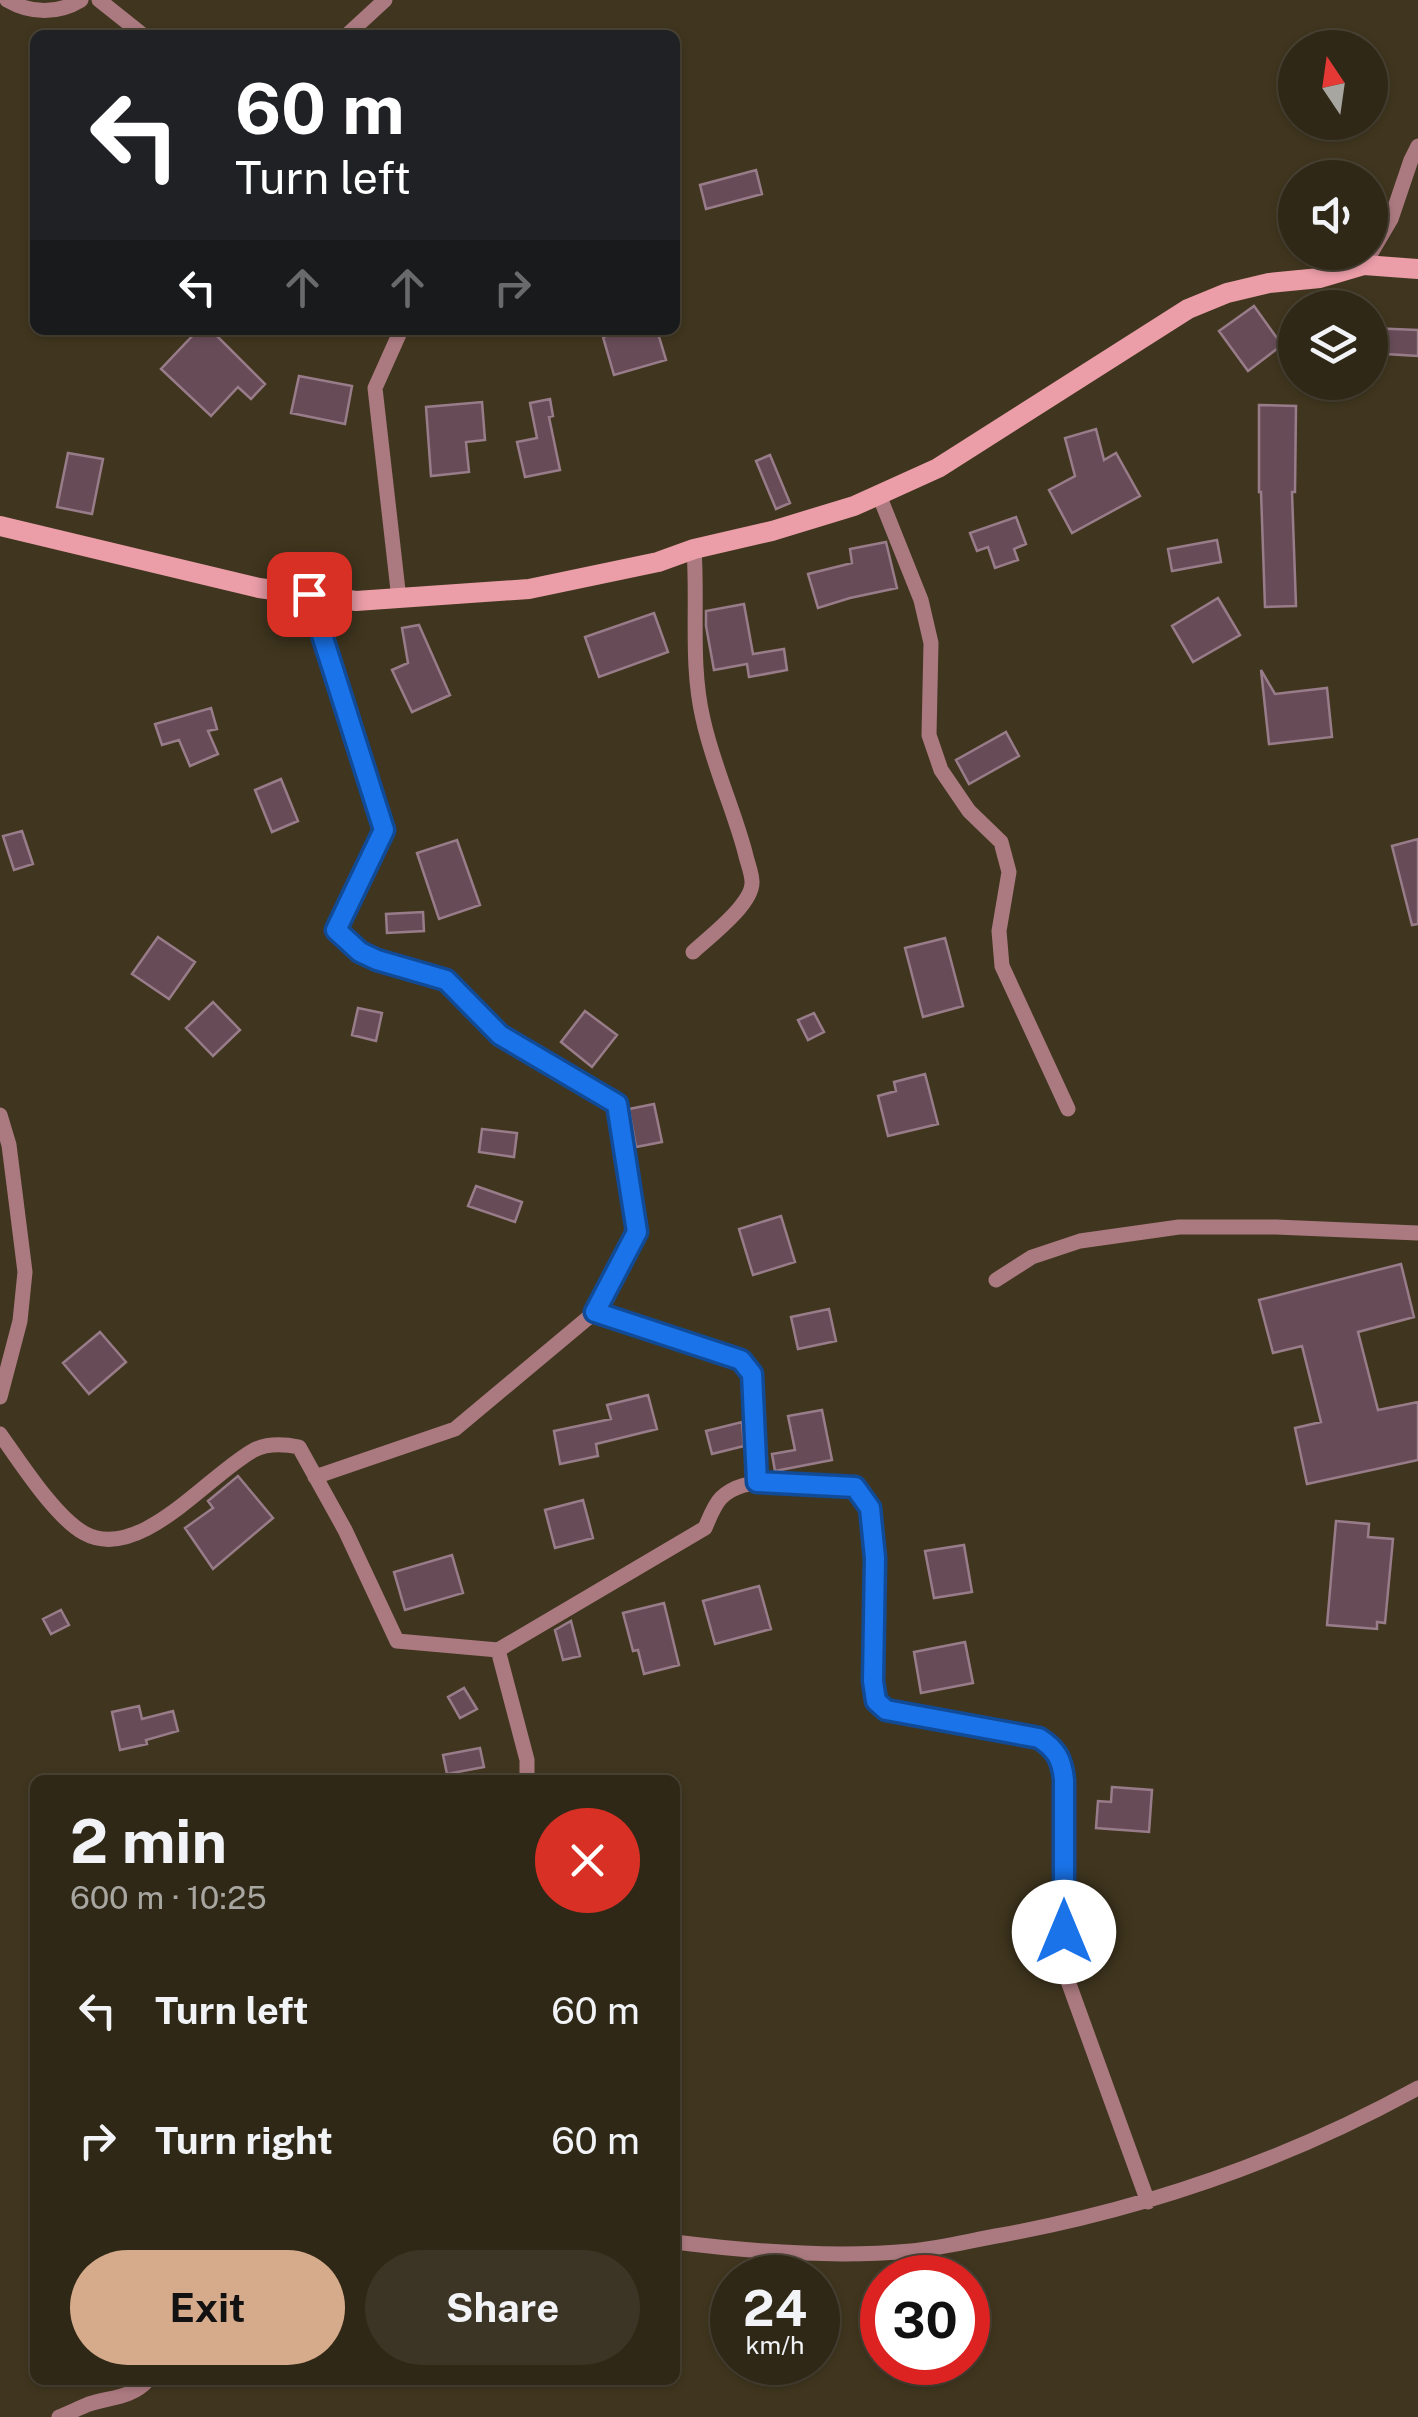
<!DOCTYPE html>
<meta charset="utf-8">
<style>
:root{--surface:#302817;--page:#3c3424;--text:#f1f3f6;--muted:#a8a6a1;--line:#4b4436;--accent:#d6ab8b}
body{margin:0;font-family:"Public Sans",sans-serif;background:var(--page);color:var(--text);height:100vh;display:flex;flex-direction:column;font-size:38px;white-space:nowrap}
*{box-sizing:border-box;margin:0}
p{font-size:32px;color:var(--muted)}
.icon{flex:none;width:55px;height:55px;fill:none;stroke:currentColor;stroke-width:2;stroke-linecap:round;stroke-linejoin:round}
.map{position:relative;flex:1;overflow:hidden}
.details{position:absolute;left:30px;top:1775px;width:650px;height:610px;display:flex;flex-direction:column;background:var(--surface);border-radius:15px;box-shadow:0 2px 8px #0004,0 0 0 2px var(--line)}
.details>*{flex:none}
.banner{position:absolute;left:30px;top:30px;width:650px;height:305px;border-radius:15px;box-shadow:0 2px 8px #0004,0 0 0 2px var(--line);background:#202124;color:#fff;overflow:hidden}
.needle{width:65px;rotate:347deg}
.fabs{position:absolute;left:1278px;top:30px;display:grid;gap:20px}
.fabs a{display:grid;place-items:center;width:110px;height:110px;border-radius:50%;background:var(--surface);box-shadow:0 2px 8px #0004,0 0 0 2px var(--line);font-size:50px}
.speed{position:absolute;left:710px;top:2255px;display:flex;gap:20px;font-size:50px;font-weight:700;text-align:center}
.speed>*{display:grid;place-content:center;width:130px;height:130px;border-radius:50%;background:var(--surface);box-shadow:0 2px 8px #0004,0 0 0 2px var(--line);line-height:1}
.speed small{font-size:25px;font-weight:400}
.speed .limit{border:15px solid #d22;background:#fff;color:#111}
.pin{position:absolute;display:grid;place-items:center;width:85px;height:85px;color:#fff;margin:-42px;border-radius:20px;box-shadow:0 5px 15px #0006}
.me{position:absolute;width:110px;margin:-55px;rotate:0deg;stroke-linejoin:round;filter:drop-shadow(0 0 8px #0008)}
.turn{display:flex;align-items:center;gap:35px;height:210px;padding:0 40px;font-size:45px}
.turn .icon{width:130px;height:130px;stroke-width:2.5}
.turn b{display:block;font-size:70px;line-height:85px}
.lanes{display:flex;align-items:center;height:95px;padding:0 40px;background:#0003;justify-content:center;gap:50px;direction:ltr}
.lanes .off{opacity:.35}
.round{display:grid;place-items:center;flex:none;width:105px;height:105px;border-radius:52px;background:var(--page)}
.headline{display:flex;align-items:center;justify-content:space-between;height:170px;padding:0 40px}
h1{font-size:60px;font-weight:700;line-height:75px}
.primary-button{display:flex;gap:20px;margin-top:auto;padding:20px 40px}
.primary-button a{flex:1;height:115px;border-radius:60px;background:var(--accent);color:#111;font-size:40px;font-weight:700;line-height:115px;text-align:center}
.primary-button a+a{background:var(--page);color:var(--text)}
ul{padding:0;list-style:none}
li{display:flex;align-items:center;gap:30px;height:130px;padding:0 40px}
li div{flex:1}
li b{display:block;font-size:38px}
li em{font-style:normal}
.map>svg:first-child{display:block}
</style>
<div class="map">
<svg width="1418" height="2417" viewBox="0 0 1418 2417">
<rect width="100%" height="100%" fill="#40361f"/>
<path fill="#674c58" stroke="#997c89" stroke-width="2.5" d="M756 170 762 194 706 209 700 185Z
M1254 306 1282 345 1248 371 1219 331Z
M1370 328 1418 330V356L1370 353Z
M198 330H211L265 384 251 399 238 387 211 416 161 369Z
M626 330H657L666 360 614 375 603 337Z
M299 376 352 386 345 424 291 413Z
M550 399 553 416 549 417 560 470 525 477 517 442 537 438 530 403Z
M482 402 485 440 466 442 469 472 431 476 426 407Z
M1259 405 1296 406 1295 492H1292L1296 606 1265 607 1261 492H1259Z
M1096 429 1104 460 1116 453 1140 496 1072 533 1049 490 1075 476 1065 438Z
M68 453 103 459 92 514 57 507Z
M770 455 790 503 776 509 756 461Z
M1016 517 1026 544 1014 549 1018 560 995 568 988 547 977 551 970 533Z
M1217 540 1221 562 1172 571 1168 549Z
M886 542 897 588 850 598 818 608 808 574 852 563 850 549Z
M1218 598 1240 635 1193 662 1172 626Z
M744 604 753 654 784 649 787 670 749 677 747 664 714 670 706 626V611Z
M654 613 668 652 599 677 585 637Z
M419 625 450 695 412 712 392 670 408 663 402 628Z
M1261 670 1275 694 1327 688 1332 737 1269 744Z
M211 708 217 729 208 731 218 754 190 766 179 740 162 745 155 724Z
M1006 732 1019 756 969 784 956 760Z
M281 779 298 821 272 832 255 790Z
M22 831 33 864 14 870 3 836Z
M1418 839V924L1412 925 1392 846Z
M457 840 480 905 439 919 417 853Z
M423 912 424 931 387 933 386 914Z
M158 937 195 962 169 999 132 974Z
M945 938 963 1006 923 1017 905 948Z
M213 1002 240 1030 213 1056 186 1028Z
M358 1008 382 1013 376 1041 352 1035Z
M585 1011 617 1035 592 1067 561 1042Z
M814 1013 824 1032 808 1040 798 1020Z
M925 1074 938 1124 888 1136 878 1096 896 1091 894 1082Z
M654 1104 662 1142 636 1147 629 1109Z
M482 1129 517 1133 514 1157 479 1152Z
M476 1186 522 1202 515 1222 468 1206Z
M781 1216 795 1262 753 1275 739 1229Z
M1401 1264 1414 1317 1358 1332 1378 1410 1418 1402V1460L1307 1484 1295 1428 1321 1422 1302 1346 1273 1353 1259 1300Z
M829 1309 836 1341 798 1349 791 1317Z
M100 1332 126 1362 89 1394 63 1363Z
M648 1395 657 1429 596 1444 598 1456 560 1464 554 1431 611 1419 607 1405Z
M822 1410 832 1460 775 1471 772 1454 795 1450 788 1416Z
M742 1422 744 1446 712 1454 706 1431Z
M238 1476 273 1518 213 1569 185 1528 213 1508 208 1501Z
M583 1500 593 1538 555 1548 545 1510Z
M1336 1521 1369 1524 1368 1537 1393 1539 1385 1623 1377 1622V1629L1327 1625Z
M964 1545 972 1592 934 1598 925 1551Z
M452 1555 463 1593 405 1610 394 1572Z
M759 1586 771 1629 715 1644 703 1601Z
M664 1603 679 1665 644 1674 638 1650 633 1651 623 1613Z
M61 1610 69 1625 51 1634 43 1619Z
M571 1621 580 1656 563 1660 555 1630Z
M965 1642 973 1683 921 1693 914 1652Z
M464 1688 477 1709 460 1718 448 1697Z
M139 1706 142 1719 173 1711 178 1731 146 1740 147 1744 120 1750 112 1712Z
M480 1748 484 1767 447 1774 443 1755Z
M1112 1787 1152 1790 1149 1832 1096 1828 1098 1801 1111 1802Z"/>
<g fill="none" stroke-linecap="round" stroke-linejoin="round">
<path stroke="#ab7a80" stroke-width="15" d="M7 0C31 14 58 14 81 0
M99 0 143 35
M347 35 385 0
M1364 265 1391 219 1411 160 1418 146
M879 495 921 600 931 643 929 735 941 770 969 811 1001 842 1009 872 999 931 1002 966 1068 1109
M309 594 384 830 336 930 360 952 377 960 446 980 500 1035 617 1104 637 1232 595 1312 455 1429 315 1477
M399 599 375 388 401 330
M693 952C709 937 753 904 752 882 752 873 747 862 745 852 733 807 713 765 703 719 690 664 698 606 694 549
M0 1115 9 1145 25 1272 20 1321 0 1397
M996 1280 1032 1257 1080 1241 1179 1227H1276L1418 1233
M595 1312 741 1360 752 1374 757 1482
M0 1434C20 1462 55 1517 84 1533 139 1564 209 1474 254 1450 268 1443 284 1444 299 1447L345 1530 397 1641 498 1650 705 1528C709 1519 714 1505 721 1498 733 1486 753 1481 768 1484L855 1487 870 1508 875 1558 873 1681 876 1701 886 1710 1039 1738C1056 1749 1062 1759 1064 1780V1970L1148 2202
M498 1650 527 1760V1780
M675 2242C753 2252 833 2258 911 2251 942 2248 972 2240 1002 2235 1149 2208 1287 2160 1418 2088
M59 2417C69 2413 79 2408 89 2404 111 2397 132 2398 148 2380"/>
<path stroke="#ec9ea8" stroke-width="20" d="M0 526 259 588 356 601 529 589 658 562 694 549 772 531 854 506 938 468 1188 309 1227 293 1269 283 1320 278 1364 265 1418 269"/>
</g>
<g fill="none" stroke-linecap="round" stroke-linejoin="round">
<defs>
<path id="route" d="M309 594 384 830 336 930 360 952 377 960 446 980 500 1035 617 1104 637 1232 595 1312 741 1360 752 1374 757 1482 855 1487 870 1508 875 1558 873 1681 876 1701 886 1710 1039 1738C1056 1749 1062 1759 1064 1780V1932"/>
</defs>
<use href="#route" stroke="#114b97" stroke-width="25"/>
<use href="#route" stroke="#1a73e8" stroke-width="18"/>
</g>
</svg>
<div class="fabs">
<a><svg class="needle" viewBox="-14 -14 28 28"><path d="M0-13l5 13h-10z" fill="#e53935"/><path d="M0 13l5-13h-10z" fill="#a8a6a1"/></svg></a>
<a><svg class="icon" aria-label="sound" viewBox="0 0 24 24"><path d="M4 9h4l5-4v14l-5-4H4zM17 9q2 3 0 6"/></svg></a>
<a><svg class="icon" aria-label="layers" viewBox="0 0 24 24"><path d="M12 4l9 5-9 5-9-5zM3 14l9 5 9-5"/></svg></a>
</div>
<div class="speed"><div>24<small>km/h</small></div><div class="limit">30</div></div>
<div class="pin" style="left:309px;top:594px;background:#d93025"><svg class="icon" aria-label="arrive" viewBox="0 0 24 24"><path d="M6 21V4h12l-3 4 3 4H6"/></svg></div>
<svg class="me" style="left:1064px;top:1932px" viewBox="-20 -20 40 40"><circle r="19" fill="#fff"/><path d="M0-13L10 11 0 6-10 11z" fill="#1a73e8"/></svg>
<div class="banner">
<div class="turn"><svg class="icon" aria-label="left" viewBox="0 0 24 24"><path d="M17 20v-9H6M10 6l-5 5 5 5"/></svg><div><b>60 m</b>Turn left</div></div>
<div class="lanes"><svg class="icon" aria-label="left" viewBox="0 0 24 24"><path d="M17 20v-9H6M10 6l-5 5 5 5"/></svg><svg class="icon off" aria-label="ahead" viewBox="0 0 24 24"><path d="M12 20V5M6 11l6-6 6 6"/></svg><svg class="icon off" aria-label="ahead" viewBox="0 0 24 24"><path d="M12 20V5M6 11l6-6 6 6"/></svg><svg class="icon off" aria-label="right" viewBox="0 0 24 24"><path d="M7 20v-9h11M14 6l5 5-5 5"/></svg></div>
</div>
<section class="details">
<div class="headline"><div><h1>2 min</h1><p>600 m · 10:25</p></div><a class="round" style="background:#d93025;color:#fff"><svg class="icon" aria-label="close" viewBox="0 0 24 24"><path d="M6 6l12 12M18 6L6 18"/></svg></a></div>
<ul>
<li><svg class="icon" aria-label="left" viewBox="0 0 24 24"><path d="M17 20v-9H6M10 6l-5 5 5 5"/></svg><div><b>Turn left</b></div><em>60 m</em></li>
<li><svg class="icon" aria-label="right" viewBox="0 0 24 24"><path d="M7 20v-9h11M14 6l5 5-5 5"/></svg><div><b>Turn right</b></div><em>60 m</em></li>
</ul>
<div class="primary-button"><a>Exit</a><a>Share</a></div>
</section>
</div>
